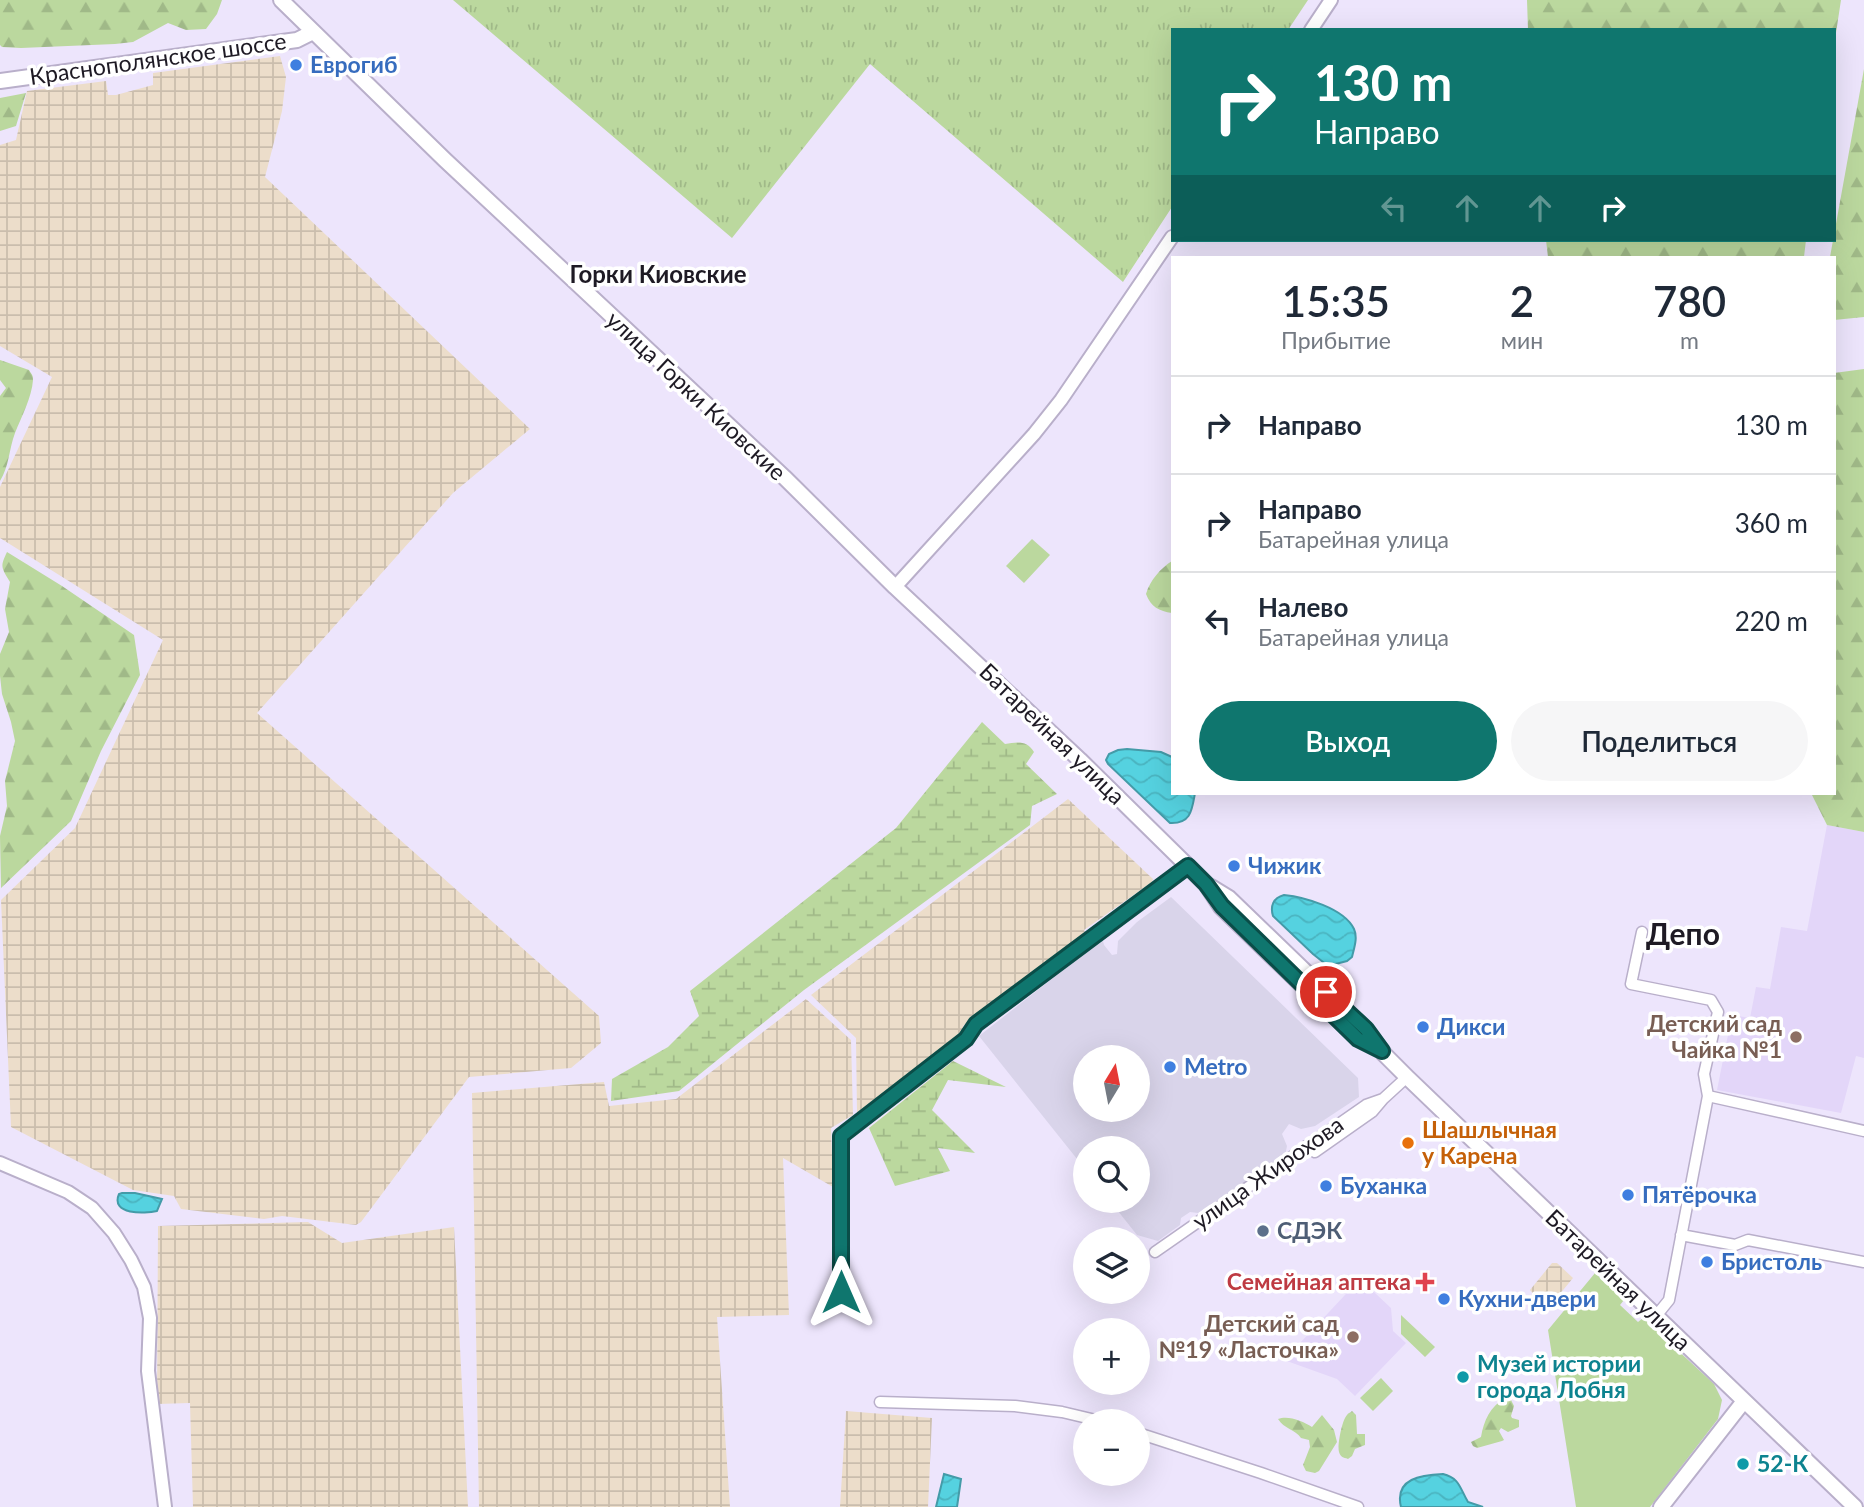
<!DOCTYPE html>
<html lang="ru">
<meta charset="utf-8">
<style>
:root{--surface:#fff;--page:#f6f6f7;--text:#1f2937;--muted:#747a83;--line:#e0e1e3;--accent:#0f766e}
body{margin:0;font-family:Lato,sans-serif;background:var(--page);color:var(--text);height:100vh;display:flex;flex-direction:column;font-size:26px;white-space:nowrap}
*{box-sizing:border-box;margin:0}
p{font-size:23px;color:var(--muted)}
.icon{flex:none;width:38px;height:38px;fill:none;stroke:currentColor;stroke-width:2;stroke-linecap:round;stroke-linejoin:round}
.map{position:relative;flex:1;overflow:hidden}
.details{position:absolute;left:1171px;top:256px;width:665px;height:539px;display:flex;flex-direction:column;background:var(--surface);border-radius:0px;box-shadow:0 7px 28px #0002}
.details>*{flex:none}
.top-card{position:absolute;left:1171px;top:28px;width:665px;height:214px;border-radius:0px;box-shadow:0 7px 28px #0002;background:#0f766e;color:#fff;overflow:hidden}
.needle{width:46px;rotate:10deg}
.fabs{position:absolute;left:1073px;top:1045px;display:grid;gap:14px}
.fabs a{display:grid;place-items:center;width:77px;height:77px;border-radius:50%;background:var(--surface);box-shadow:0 7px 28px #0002;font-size:35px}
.pin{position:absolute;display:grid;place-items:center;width:60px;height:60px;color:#fff;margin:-30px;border:4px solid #fff;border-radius:50%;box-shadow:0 2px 7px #0007}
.me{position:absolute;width:77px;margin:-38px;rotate:0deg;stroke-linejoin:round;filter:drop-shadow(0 0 5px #0008)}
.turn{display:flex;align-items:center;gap:24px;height:147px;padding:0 28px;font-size:32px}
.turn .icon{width:91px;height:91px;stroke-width:2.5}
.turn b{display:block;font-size:49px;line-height:60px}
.lanes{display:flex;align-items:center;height:66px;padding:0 28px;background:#0003;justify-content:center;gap:35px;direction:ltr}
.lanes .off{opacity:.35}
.eta{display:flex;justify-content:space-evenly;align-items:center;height:119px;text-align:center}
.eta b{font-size:42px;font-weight:600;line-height:49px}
.cta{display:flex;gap:14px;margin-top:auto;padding:14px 28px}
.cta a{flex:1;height:80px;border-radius:42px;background:var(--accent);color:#fff;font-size:28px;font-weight:600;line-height:80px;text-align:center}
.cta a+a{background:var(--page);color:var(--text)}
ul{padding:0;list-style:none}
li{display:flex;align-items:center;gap:21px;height:98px;padding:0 28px;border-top:2px solid var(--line)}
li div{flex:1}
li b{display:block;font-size:26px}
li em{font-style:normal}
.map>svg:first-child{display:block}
</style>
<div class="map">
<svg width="1864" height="1507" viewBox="0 0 1864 1507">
<defs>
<pattern id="industrial-grid" width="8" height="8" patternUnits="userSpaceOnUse" patternTransform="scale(1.75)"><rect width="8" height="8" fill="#ecddca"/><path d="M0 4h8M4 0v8" fill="none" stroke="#cabdad"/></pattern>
<pattern id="grass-tufts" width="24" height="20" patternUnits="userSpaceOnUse" patternTransform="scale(1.75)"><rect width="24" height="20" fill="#bbd89e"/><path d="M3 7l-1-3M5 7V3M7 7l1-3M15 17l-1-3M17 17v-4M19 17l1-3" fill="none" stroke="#a0b988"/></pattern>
<pattern id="forest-firs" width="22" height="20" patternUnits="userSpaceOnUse" patternTransform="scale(1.75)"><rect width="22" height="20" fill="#bbd89e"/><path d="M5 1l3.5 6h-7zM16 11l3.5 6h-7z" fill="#a0b988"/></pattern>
<pattern id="wetland-marsh" width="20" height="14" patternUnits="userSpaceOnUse" patternTransform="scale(1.75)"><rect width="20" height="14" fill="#bbd89e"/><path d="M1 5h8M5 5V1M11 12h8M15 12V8" fill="none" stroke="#a0b988"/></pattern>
<pattern id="water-waves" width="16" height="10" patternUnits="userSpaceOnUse" patternTransform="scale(1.75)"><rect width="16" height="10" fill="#55d2e0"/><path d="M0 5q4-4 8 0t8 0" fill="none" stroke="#4ab4c0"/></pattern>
</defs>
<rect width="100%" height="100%" fill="#ede5fc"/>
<path fill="#d9d4ea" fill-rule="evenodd" d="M1171 897 1358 1078 1359 1097 1315 1126 1301 1129 1289 1124 1282 1134 1287 1146 1285 1156 1281 1160 1198 1213 1190 1212 1181 1218 1180 1225 1158 1241 1137 1235 1110 1201 1138 1200V1148H1085V1169L979 1036 1080 957 1103 941 1104 945 1112 955 1117 954 1118 941 1137 922ZM1085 1057H1138V1110H1085Z"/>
<path fill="url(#industrial-grid)" d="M280 56 286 77 282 111 265 177 530 429 453 493 257 713 599 1016 601 1043 571 1068 469 1077 361 1222 356 1225 282 1216 264 1219 181 1209 174 1196 133 1190 11 1127 1 900 75 828 163 640 0 538V487L52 377 0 346V145L16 140 27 91 106 81 108 95H116L153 85V73Z
M1068 799 1153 879 1152 882 1084 930 1085 932 963 1026 966 1030 857 1113 856 1038 811 995Z
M806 999 851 1040 853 1115 831 1128 833 1187 783 1158 789 1315 717 1317 730 1507H479L472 1093 604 1082 609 1106 676 1099Z
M308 1222 342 1243 454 1227 468 1507H193L190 1403 157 1404 158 1226Z
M1552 1263H1557L1573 1278 1550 1306 1535 1296 1530 1290Z
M846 1411 932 1418 928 1507H840Z"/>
<path fill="#e3d6f9" d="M1827 825 1864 832V1058L1856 1056 1841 1113 1717 1090 1732 1015 1750 1018 1756 987 1770 989 1781 927 1807 931Z
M1360 1279 1391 1308 1393 1331 1406 1343 1355 1396 1337 1379 1284 1360Z"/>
<path fill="url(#grass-tufts)" d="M453 0H1308L1288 30H1172V207L1123 282 870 64 732 238Z"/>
<path fill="url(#forest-firs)" d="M0 0H222L217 14 206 29 186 30 168 23 133 42 115 44 21 48 2 47 0 45Z
M1527 0H1841L1834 46V30H1528Z
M1864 69V317L1834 320V257H1830Z
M26 93 16 126 0 131V98Z
M1546 240H1806L1804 257H1548Z
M0 360 29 370C32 375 33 375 33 380 32 397 21 418 15 433 9 449 9 467 0 481V396L6 388 0 380Z
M1864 369V832L1827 825 1811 793H1834V373Z
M7 552 62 586 134 635 140 675 101 751 71 821 1 888 0 836 7 806 5 781 15 741 11 722 2 694 0 676V654L9 632 5 609 10 582C1 567 0 567 7 552Z
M1172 561V613C1159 611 1151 607 1146 594 1150 580 1161 568 1172 561Z
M1505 1398H1510L1514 1406 1511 1416 1512 1418 1519 1420V1427L1508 1432 1501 1428 1499 1431 1504 1440 1502 1441 1477 1448 1473 1446 1471 1442 1481 1437C1484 1420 1490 1407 1505 1398Z
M1352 1411 1356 1415 1357 1434H1365V1445L1355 1449 1352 1456 1348 1459C1343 1457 1341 1458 1339 1452 1337 1446 1342 1420 1347 1415 1348 1413 1350 1413 1352 1411Z
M1322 1415 1334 1430 1337 1442 1319 1471 1315 1473 1306 1471 1303 1465 1310 1447 1309 1440 1301 1438C1295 1429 1284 1429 1278 1419 1288 1415 1303 1421 1312 1427Z"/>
<path fill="url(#wetland-marsh)" d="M982 722 1005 744C1017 742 1027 740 1034 752L1026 764 1057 794 1032 806 1030 825 804 990 679 1091 611 1101 612 1079 668 1047 699 1016 690 991 896 828Z
M953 1061 1006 1087 948 1080 932 1110 975 1153 938 1148 950 1171 895 1186 869 1128Z"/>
<path fill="#bbd89e" d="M1032 539 1050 555 1024 583 1006 566Z
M1595 1273 1624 1300 1620 1305 1638 1322 1643 1318 1714 1384 1722 1400 1718 1419 1650 1507H1576L1548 1330Z
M1401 1315 1435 1347 1425 1357 1401 1334Z
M1381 1378 1393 1391 1373 1411 1360 1398Z"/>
<path fill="url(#water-waves)" stroke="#449ba8" stroke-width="2" d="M1127 749 1161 752 1172 757V793H1195C1192 810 1191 824 1170 823L1108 764 1106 760 1109 754 1118 750Z
M1284 895C1304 897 1344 908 1354 929 1358 938 1354 948 1352 957L1347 961 1328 966 1313 954 1273 916C1270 906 1273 898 1284 895Z
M122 1193H135L162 1199 157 1211C145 1214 110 1215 119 1194Z
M944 1474 961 1479 957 1507H936Z
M1443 1474C1460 1478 1460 1489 1468 1502L1483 1507H1401C1394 1478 1422 1475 1443 1474Z"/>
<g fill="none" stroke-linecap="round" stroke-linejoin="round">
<defs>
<path id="minor" d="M1642 932 1631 984 1711 1000 1718 1012 1704 1074 1708 1096 1669 1300 1656 1316
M1708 1096 1864 1131
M1306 1146 1315 1152 1372 1112 1383 1099 1407 1077
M1681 1235 1735 1245 1748 1240 1864 1262
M1155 1252 1366 1105 1383 1099
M841 1292V1136L966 1039 977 1024 1188 866
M880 1402 1015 1406 1062 1412 1100 1421
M1138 1433 1261 1473 1358 1507"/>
<path id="tertiary" d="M1311 30 1331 0
M895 587 1034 434 1061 400 1172 237
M0 1163 68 1192 92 1208 114 1233 131 1260 144 1287 150 1318 148 1371 165 1507"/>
<path id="secondary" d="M281 0 445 160 784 477 895 587 1080 760 1206 884 1221 907 1358 1039 1382 1051
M0 81 297 40 313 32
M1211 887 1229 898 1365 1029 1384 1054 1407 1077 1855 1507
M1661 1507 1744 1401"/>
</defs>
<use href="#minor" stroke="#b9afca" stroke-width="13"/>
<use href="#tertiary" stroke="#b9afca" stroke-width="16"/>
<use href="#secondary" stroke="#b9afca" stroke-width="18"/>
<use href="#minor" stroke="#fff" stroke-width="10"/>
<use href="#tertiary" stroke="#fff" stroke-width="12"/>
<use href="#secondary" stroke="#fff" stroke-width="14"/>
</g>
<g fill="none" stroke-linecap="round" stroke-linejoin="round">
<defs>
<path id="route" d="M841 1292V1136L966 1039 976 1024 1188 866 1206 884 1222 906 1358 1039 1382 1051 1366 1029 1326 992"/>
</defs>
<use href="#route" stroke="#0a4d48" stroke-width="18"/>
<use href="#route" stroke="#0f766e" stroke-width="12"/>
</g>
<g fill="#3f7fe0" stroke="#fff" stroke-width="2.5">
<circle cx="296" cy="65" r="7"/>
<circle cx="1234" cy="866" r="7"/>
<circle cx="1423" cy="1027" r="7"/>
<circle cx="1170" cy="1067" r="7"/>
<circle cx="1326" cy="1186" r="7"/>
<circle cx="1628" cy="1195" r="7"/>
<circle cx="1707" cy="1262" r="7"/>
<circle cx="1444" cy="1299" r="7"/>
</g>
<g fill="#8d6e63" stroke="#fff" stroke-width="2.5">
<circle cx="1796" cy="1037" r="7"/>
<circle cx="1353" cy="1337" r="7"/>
</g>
<circle fill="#e8710a" stroke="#fff" stroke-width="2.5" cx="1408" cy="1143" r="7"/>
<circle fill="#5c6f8a" stroke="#fff" stroke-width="2.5" cx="1263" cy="1231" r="7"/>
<path fill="#e0444e" stroke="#fff" stroke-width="2.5" d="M1421.5 1271.5h7v7h7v7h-7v7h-7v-7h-7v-7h7z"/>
<g fill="#0f9aa8" stroke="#fff" stroke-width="2.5">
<circle cx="1463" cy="1377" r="7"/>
<circle cx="1743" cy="1464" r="7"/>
</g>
<g text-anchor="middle" stroke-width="7" stroke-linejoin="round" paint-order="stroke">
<g font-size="23" fill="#1e1a24" stroke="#fff">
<text transform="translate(158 59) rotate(-8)" y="8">Краснополянское шоссе</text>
<text transform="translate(696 396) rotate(43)" y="8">улица Горки Киовские</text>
<text transform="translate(1052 734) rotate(44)" y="8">Батарейная улица</text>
<text transform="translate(1268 1173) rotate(-35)" y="8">улица Жирохова</text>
<text transform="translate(1618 1280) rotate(44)" y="8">Батарейная улица</text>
</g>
<g font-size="23" font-weight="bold" fill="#366cbe" stroke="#fff" text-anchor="start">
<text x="310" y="73">Еврогиб</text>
<text x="1248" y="874">Чижик</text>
<text x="1437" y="1035">Дикси</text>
<text x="1184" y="1075">Metro</text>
<text x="1340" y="1194">Буханка</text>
<text x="1642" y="1203">Пятёрочка</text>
<text x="1721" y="1270">Бристоль</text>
<text x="1458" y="1307">Кухни-двери</text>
</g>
<g font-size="23" font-weight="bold" fill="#785e54" stroke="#fff" text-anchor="end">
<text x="1782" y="1032">Детский сад<tspan x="1782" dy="26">Чайка №1</tspan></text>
<text x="1339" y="1332">Детский сад<tspan x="1339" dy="26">№19 «Ласточка»</tspan></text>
</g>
<g font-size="23" font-weight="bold" fill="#c56008" stroke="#fff" text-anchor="start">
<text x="1422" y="1138">Шашлычная<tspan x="1422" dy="26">у Карена</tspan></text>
</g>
<g font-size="23" font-weight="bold" fill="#4e5e75" stroke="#fff" text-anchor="start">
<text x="1277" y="1239">СДЭК</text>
</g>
<g font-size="23" font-weight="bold" fill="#be3a42" stroke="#fff" text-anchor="end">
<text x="1411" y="1290">Семейная аптека</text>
</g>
<g font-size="23" font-weight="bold" fill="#0d838f" stroke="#fff" text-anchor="start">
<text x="1477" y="1372">Музей истории<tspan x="1477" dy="26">города Лобня</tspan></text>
<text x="1757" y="1472">52-К</text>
</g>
<g font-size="24" font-weight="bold" fill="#1e1a24" stroke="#fff">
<text x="658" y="283">Горки Киовские</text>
</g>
<g font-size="30" font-weight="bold" fill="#1e1a24" stroke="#fff">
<text x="1683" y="945">Депо</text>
</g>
</g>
</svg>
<div class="fabs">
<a><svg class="needle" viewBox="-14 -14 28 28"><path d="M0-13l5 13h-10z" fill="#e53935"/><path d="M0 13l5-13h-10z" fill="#747a83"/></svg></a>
<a><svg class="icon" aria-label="search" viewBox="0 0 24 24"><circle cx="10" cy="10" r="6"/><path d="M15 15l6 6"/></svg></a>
<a><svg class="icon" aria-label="layers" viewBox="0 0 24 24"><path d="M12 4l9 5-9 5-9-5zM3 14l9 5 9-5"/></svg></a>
<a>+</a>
<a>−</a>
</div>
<div class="pin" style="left:1326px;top:992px;background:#d93025"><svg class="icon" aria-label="arrive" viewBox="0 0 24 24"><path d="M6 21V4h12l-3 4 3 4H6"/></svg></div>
<svg class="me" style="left:841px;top:1292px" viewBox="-20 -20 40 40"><path d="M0-17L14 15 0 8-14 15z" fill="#0f766e" stroke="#fff" stroke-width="4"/></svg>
<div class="top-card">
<div class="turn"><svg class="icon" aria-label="right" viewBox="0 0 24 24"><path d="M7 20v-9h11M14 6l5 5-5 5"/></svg><div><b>130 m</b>Направо</div></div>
<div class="lanes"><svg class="icon off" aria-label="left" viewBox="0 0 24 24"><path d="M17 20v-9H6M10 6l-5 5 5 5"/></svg><svg class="icon off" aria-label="ahead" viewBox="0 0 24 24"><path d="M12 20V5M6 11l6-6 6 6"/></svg><svg class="icon off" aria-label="ahead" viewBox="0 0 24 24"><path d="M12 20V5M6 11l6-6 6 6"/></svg><svg class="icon" aria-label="right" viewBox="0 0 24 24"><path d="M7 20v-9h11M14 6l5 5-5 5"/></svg></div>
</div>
<section class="details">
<div class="eta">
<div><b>15:35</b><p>Прибытие</p></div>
<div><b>2</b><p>мин</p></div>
<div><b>780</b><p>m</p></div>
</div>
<ul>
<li><svg class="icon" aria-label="right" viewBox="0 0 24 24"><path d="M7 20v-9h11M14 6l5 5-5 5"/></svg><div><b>Направо</b></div><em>130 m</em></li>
<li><svg class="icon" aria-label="right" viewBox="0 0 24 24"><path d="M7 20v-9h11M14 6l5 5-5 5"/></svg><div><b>Направо</b><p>Батарейная улица</p></div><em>360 m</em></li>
<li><svg class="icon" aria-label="left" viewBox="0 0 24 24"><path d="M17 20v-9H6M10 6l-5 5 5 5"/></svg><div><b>Налево</b><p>Батарейная улица</p></div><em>220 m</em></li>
</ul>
<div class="cta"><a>Выход</a><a>Поделиться</a></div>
</section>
</div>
